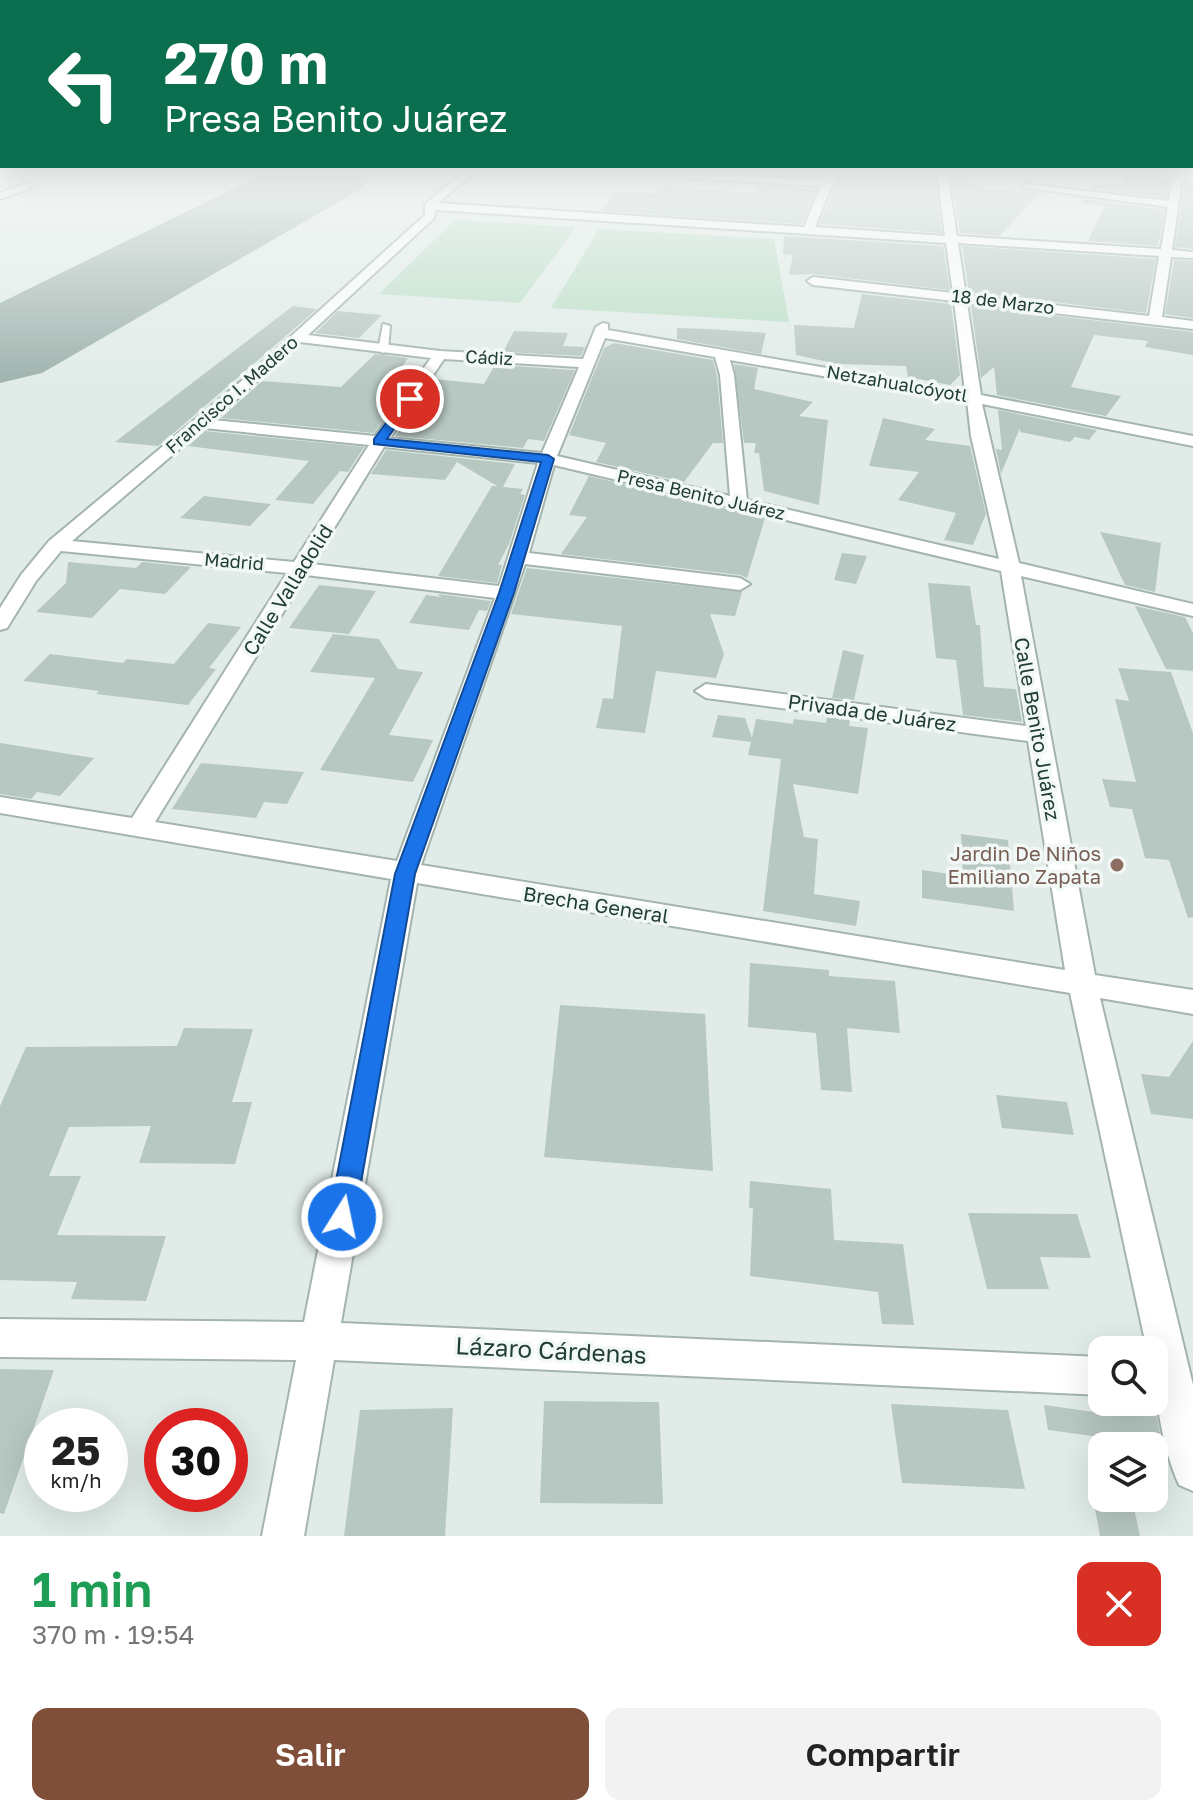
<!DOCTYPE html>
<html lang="es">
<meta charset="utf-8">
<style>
:root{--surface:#fff;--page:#f2f2f2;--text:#222;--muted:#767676;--accent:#804f3a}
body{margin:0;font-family:"Golos Text",sans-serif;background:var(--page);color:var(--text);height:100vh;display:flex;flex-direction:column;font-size:30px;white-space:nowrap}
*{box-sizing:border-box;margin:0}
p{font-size:26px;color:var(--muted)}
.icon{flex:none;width:44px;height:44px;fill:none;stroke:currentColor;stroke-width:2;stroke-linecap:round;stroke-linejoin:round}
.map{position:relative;height:1536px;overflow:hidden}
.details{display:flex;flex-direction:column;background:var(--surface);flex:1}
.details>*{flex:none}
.hud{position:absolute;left:0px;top:0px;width:1194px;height:168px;box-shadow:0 8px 32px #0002;background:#0b6e4f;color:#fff;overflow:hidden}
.tools{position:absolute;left:1088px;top:1336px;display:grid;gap:16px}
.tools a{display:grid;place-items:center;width:80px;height:80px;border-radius:16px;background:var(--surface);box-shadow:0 8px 32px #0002;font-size:40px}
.speed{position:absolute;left:24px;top:1408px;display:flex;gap:16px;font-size:40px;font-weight:700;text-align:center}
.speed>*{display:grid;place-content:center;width:104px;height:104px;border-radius:50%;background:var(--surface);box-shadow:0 8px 32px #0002;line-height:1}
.speed small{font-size:20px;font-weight:400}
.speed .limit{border:12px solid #d22;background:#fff;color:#111}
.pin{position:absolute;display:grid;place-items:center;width:68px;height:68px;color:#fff;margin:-34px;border:4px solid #fff;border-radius:50%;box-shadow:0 2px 8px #0007}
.me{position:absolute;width:88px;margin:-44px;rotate:10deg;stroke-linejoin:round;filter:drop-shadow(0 0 6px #0008)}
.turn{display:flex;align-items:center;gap:28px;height:168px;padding:0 32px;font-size:36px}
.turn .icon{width:104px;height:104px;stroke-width:2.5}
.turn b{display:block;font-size:56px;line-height:68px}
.round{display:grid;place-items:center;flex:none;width:84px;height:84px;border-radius:16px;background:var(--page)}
.head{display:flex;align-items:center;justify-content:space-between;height:136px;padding:0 32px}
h1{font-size:48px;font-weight:600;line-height:60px;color:#1e9e55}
.primary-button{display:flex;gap:16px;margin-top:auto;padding:16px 32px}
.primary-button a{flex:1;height:92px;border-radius:16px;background:var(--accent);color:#fff;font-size:32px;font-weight:600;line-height:92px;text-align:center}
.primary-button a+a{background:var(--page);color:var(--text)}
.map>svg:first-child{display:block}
</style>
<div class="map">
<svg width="1193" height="1536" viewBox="0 0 1193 1536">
<rect width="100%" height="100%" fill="#e1ece8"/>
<path fill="#baddc5" d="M455 220 576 227 520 303 379 294Z
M599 229 774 239 789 322 551 308Z"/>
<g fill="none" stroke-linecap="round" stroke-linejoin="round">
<path stroke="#88c3d2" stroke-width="4" d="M282 174 286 172"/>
<path fill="#9eb2ad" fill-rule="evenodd" d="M267 172H373L361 189 42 373 0 383V303Z"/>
</g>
<path fill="#b7c7c1" d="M840 172H937L935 179 942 233 819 224Z
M953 172H971L965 183 986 185 984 189 1039 193 1000 236 960 233 951 179Z
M1123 174 1170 182 1167 198 1089 188 1093 182 1124 184Z
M1185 183 1193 184V249L1175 247Z
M759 185 817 189 802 224 600 211 616 192 654 194 660 187 756 193Z
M1084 199 1165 210 1158 246 1088 241 1104 206 1081 203Z
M784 236 943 246 950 290 813 274 789 275 793 255 783 254Z
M962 246 1156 259 1146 313 969 292Z
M1174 260 1193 261V318L1165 314Z
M862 294 951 304 960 375 950 385 908 377 906 366 838 364 796 355 794 325 854 328Z
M293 306 317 309 161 444 158 446 115 442Z
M971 306 1193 332V355L1145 347 1148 341 1094 335 1071 387 1121 396 1106 416 997 395 994 367 981 378Z
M338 311 382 315 359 338 315 333Z
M677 328 708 329 766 333 761 354 677 339Z
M514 331 568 333 563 346 585 347 581 356 503 352Z
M614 343 713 360 717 376 723 443H713L684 482 596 462 606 443 569 435 604 348Z
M375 354 408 358 396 376 413 378 374 433 221 418 262 381 341 387Z
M734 364 758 368 754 389 813 402 799 416 828 420 819 505 764 491 759 453H754L756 443H744Z
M495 365 575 370 544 441 528 439 523 448 395 436 434 379 484 384Z
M998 410 1097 430 1089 440 1075 437 1070 442 1020 432V428L1001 474 996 449 1002 450Z
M883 418 935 429 925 440 970 446 986 514 973 545 944 540 956 513 898 500 919 472 869 466Z
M205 431 364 447 348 472 340 471 313 504 275 500 309 461 188 446Z
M386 450 515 464 503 487 523 489 520 494 525 495 509 544 498 565H502L497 583 438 576 492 486H497L457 462 445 480 371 474Z
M589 476 765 518 747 578 740 575 561 554 587 517 569 515Z
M204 496 271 504 250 526 180 518Z
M1100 532 1161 543 1155 592 1125 585Z
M842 553 867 556 856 584 834 580Z
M68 562 136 568 142 562 191 567 165 594 120 589 92 618 36 612 66 583Z
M527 568 742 592 735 616 710 614 724 654 716 678 656 671 645 733 596 728 603 698 613 699 622 626 511 614Z
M928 583 970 586 976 625H980L984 687 1016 689 1022 722 963 715 956 660 936 658Z
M319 585 376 591 349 634 289 628Z
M438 594 491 601 487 611 479 610 469 630 409 623 426 595 441 597Z
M1135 606 1185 617 1193 633V671L1166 669Z
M208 623 241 627 209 668 216 669 188 705 96 694 99 691 23 681 50 654 123 663 127 659 174 664Z
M333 634 379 639 398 669 423 672 389 735 433 740 413 782 320 770 375 678 310 672Z
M843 650 864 655 854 700 832 698Z
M1118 668 1171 672 1193 733V917L1188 918 1169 860 1145 858 1132 809 1110 807 1102 779 1136 782 1115 699 1129 701Z
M718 715 745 718 752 738 756 719 793 724 794 719 826 723 827 717 850 720 849 726 868 728 858 794 793 784 804 837 818 839 814 894 860 901 856 926 763 911 781 759 748 755 751 742 712 737Z
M0 743 94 758 60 796 37 792 31 799 0 794Z
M201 763 304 772 287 804 264 802 256 818 172 809Z
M961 834 1008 840 1014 911 922 898V870L963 876Z
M750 963 829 970V976L895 981 900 1033 847 1028 852 1092 821 1090 816 1033 748 1027Z
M560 1005 705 1014 713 1171 544 1157Z
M184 1028 253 1029 232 1102H252L235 1164 139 1163 151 1126 69 1127 49 1176H81L57 1235 166 1236 146 1301 71 1299 77 1282 0 1280V1106L26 1047 177 1046Z
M1193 1041V1119L1151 1114 1141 1074 1169 1077Z
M996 1095 1067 1102 1074 1135 1002 1128Z
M750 1181 831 1189 834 1240 903 1244 914 1325 882 1324 878 1292 750 1276 753 1208H749Z
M968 1213 1077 1214 1091 1258 1040 1257 1049 1289H987Z
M0 1369 54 1370 4 1514 0 1513Z
M544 1401 659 1402 663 1504 540 1503Z
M891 1404 1008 1410 1025 1489 902 1483Z
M1044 1405 1101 1413 1100 1410 1156 1414 1163 1446H1109L1108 1438 1048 1430Z
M453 1408 445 1536H344L360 1410Z
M1093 1498H1132L1140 1536H1100Z"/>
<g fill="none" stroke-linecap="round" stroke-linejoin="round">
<defs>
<path id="lane" d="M383 324 390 326 388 350 383 353 378 350Z"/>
<path id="street" d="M15 172 0 179V173Z
M464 172H475L438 203 804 227 821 186 633 175 628 172 824 180 827 172H837L815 227 945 236 938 179 940 172H950L948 179 957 236 1161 249 1168 207 1021 187 1026 184 1169 201 1173 179 1128 172 1193 175V181L1182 180 1172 250 1193 252V258L1171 257 1162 317 1193 321V329L967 303 981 395 1193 436V446L982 404 1019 563 1193 604V616L1021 576 1095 975 1193 990V1014L1100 998 1193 1385V1491L1179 1485C1161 1444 1154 1394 1154 1350H1147L1070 993 417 883 341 1323 1102 1357V1395L334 1360 304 1536H262L296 1360 0 1357V1319L304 1322 391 879 0 813V797L132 818 287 573 61 551 36 581 7 628 0 630V608L21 575 49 541 245 378 425 215V204ZM435 210 946 243 953 293 813 277 807 281 813 285 954 301 965 392 608 330V324L603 323 596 327 583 359 440 351 308 335 434 218ZM958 243 1159 256 1149 316 966 295ZM605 338 715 357 720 375 730 496 557 456ZM300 342 431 358 375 436 214 420ZM444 359 579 367 542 453 390 438ZM730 360 967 401 971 436 999 559 747 500 734 375ZM204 428 369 445 294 562 72 541ZM384 447 538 463 499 586 312 564ZM554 465 1001 571 1026 726 706 684 695 691 706 698 1028 741 1065 970 421 865 525 564 740 590 750 584 740 578 529 553ZM306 575 495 598 397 861 155 822Z
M27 183 31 184V188L0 199V193Z"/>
</defs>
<use href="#lane" stroke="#a4b4af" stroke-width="4"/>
<use href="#street" stroke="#a4b4af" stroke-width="4"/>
<path stroke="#81b0a3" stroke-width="2" stroke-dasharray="2 3" stroke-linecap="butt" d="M43 181 70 172"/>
<use href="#lane" fill="#fff" fill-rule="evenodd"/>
<use href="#street" fill="#fff" fill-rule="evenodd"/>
</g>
<linearGradient id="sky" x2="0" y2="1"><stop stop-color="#81badf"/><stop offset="0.44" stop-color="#f2f6f5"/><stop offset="1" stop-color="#f2f6f5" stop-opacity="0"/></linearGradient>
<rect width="1193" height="387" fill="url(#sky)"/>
<path fill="#1a73e8" stroke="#114b97" stroke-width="2" d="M410 395 415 399 387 439 548 455 554 459 514 593 415 874 355 1217 352 1225 342 1229 333 1225 329 1217 395 874 499 593 541 462 374 444V439L406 396Z"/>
<circle fill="#8d6e63" stroke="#f2f8f5" stroke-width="3" cx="1117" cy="865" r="8"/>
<g text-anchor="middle" stroke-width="7" stroke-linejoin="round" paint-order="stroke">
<g font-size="18" fill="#213d37" stroke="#f2f8f5">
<text transform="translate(1003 302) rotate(7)" y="6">18 de Marzo</text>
<text transform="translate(489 358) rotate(3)" y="6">Cádiz</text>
<text transform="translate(897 384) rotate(10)" y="6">Netzahualcóyotl</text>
<text transform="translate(232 395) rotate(-41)" y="6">Francisco I. Madero</text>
<text transform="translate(701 495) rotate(13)" y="6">Presa Benito Juárez</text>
<text transform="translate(234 562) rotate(5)" y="6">Madrid</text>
</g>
<g font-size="20" fill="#213d37" stroke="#f2f8f5">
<text transform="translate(288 590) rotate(-58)" y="7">Calle Valladolid</text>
<text transform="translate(872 713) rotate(8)" y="7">Privada de Juárez</text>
<text transform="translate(1037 729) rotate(80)" y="7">Calle Benito Juárez</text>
<text transform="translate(596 905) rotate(9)" y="7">Brecha General</text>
</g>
<g font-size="20" fill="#785e54" stroke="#f2f8f5" text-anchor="end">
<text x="1101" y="861">Jardin De Niños<tspan x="1101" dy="23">Emiliano Zapata</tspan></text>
</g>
<g font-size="24" fill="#213d37" stroke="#f2f8f5">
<text transform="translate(551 1351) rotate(3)" y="8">Lázaro Cárdenas</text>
</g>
</g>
</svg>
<div class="tools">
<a><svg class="icon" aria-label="search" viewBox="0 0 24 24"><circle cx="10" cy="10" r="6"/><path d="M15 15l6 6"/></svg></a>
<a><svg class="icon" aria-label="layers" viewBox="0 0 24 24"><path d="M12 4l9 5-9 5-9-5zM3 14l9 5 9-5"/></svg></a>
</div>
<div class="speed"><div>25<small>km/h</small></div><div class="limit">30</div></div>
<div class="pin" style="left:410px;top:399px;background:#d93025"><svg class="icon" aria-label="arrive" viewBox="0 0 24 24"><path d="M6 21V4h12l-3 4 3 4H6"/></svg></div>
<svg class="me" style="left:342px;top:1217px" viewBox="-20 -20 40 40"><circle r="17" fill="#1a73e8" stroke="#fff" stroke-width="3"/><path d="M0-11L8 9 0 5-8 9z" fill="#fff"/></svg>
<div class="hud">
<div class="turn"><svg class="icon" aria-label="left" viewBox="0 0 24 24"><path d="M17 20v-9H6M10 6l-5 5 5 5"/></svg><div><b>270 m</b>Presa Benito Juárez</div></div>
</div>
</div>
<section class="details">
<div class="head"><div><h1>1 min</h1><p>370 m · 19:54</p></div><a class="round" style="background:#d93025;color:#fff"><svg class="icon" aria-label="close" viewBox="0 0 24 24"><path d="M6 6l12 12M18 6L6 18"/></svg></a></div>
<div class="primary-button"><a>Salir</a><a>Compartir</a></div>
</section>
